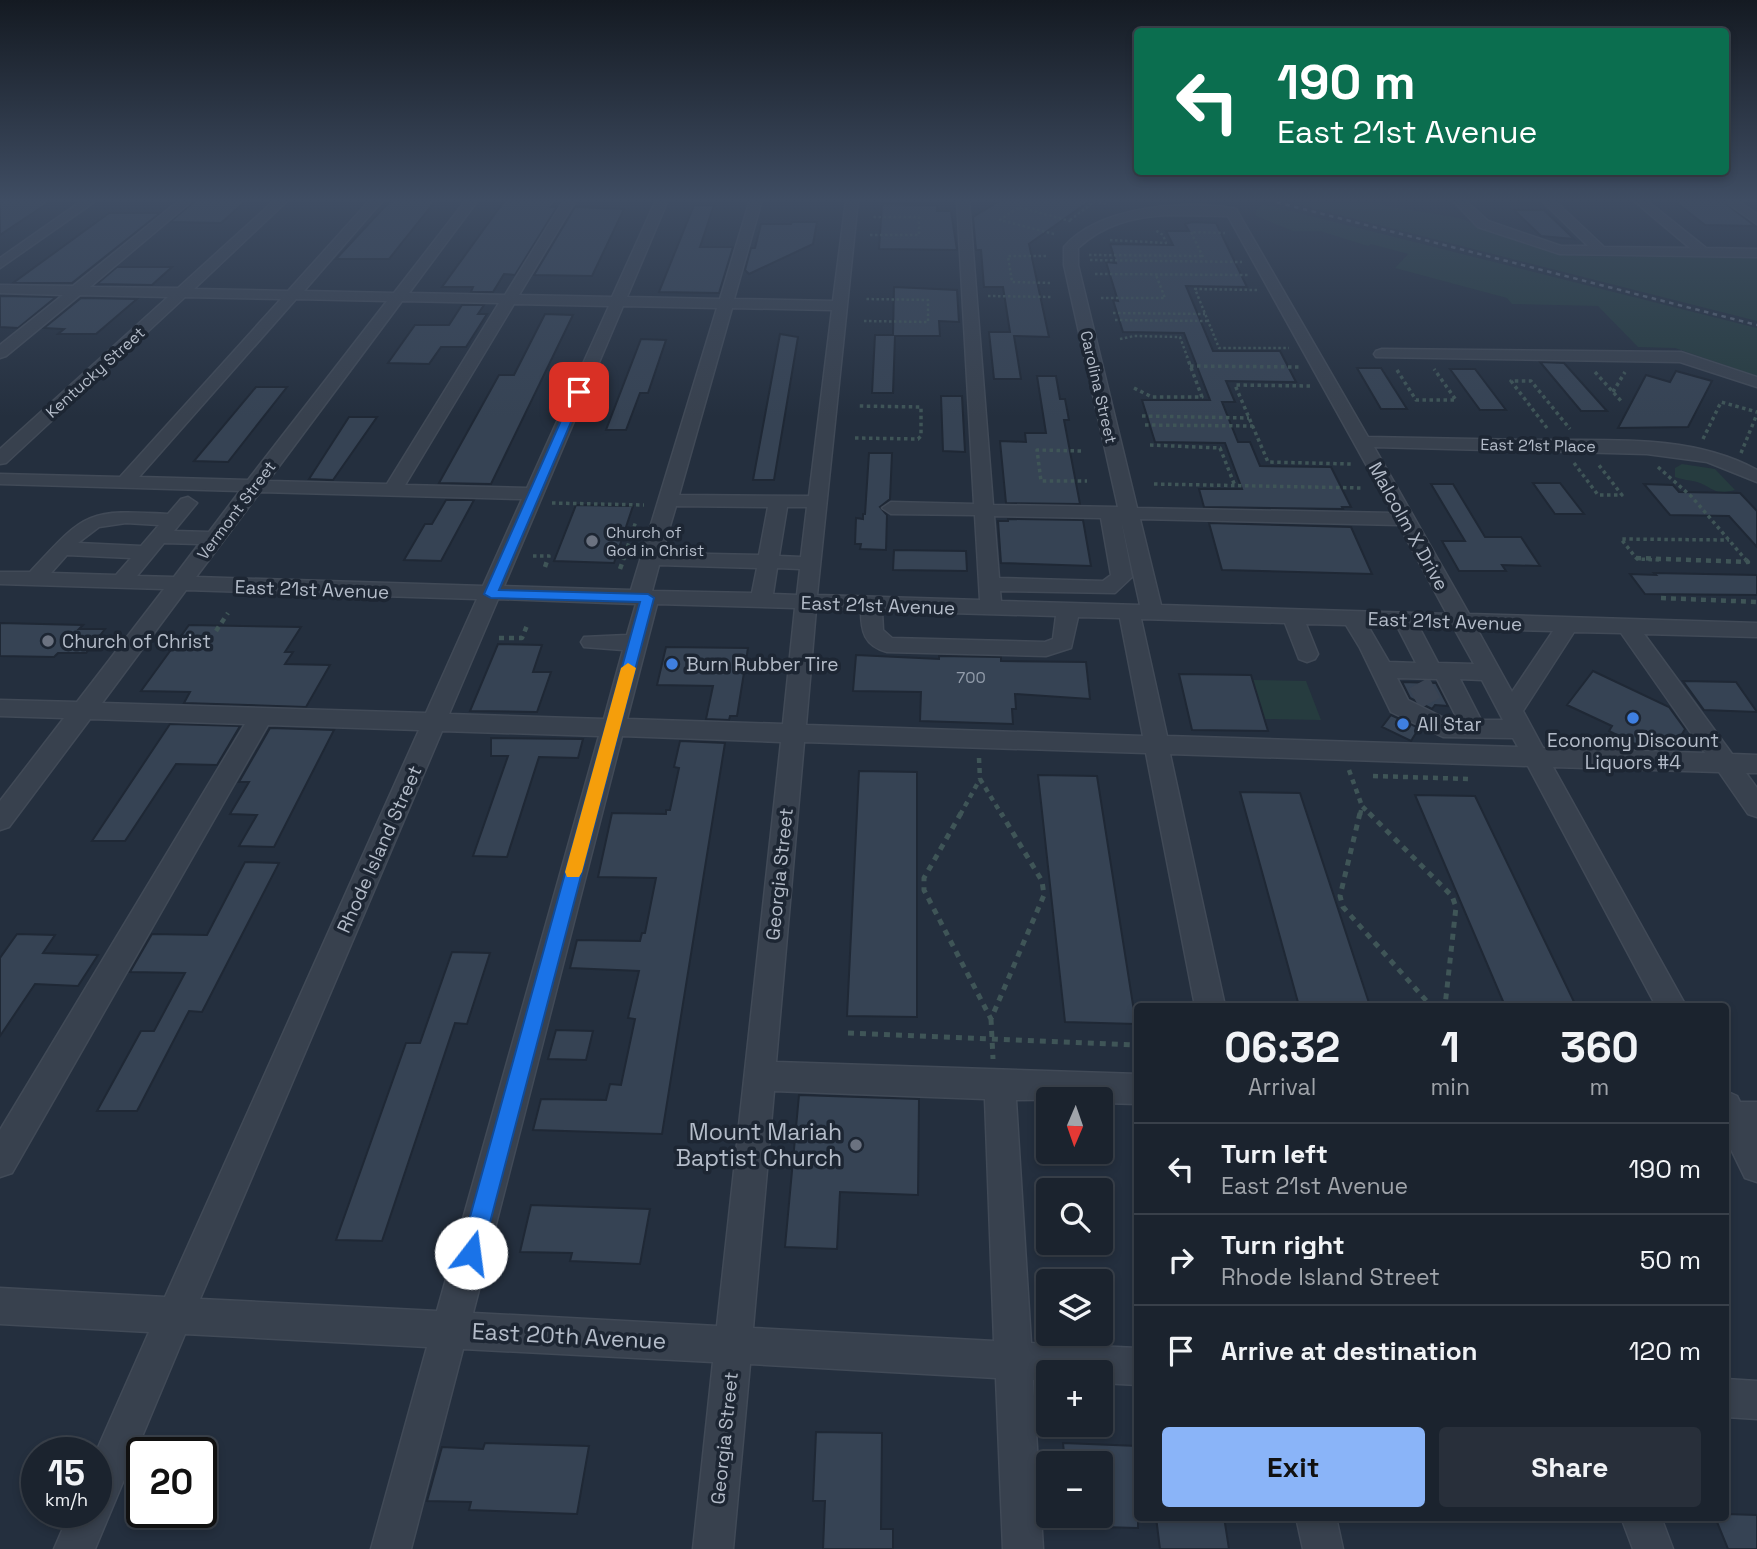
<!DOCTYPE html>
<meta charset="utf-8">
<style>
:root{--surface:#1b232e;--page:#282f3a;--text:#f1f3f6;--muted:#a0a4aa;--line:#39404a;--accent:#8ab4f8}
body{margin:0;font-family:"Space Grotesk",sans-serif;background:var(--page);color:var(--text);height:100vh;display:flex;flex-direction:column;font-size:26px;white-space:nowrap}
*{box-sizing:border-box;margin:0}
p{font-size:23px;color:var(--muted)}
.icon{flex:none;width:38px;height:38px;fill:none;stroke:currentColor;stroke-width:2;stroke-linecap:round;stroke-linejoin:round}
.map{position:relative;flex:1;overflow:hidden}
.drawer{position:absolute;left:1134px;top:1003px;width:595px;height:518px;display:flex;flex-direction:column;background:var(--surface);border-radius:7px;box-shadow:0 4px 10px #0003,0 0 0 2px var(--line)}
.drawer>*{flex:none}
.banner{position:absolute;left:1134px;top:28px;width:595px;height:147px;border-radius:7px;box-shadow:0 4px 10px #0003,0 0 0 2px var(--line);background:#0b6e4f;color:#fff;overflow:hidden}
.needle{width:46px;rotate:182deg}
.controls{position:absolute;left:1036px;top:1087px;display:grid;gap:14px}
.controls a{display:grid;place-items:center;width:77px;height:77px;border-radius:7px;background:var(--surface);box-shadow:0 4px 10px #0003,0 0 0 2px var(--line);font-size:35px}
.speed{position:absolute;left:21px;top:1437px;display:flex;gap:14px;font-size:35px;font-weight:700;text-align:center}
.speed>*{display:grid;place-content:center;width:91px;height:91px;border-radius:50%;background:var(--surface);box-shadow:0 4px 10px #0003,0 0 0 2px var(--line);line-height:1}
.speed small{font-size:18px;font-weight:400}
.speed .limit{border:4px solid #111;border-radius:10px;background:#fff;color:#111}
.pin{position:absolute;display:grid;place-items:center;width:60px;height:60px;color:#fff;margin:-30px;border-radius:14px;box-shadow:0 4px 10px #0006}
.me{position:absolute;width:77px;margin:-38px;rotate:15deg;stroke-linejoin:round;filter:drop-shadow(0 0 5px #0008)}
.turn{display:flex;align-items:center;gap:24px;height:147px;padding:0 28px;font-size:32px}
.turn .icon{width:91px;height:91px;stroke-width:2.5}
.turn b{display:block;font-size:49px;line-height:60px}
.eta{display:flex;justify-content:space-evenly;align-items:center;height:119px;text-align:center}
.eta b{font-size:42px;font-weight:600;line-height:49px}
.action{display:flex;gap:14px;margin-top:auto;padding:14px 28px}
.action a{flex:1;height:80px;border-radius:7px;background:var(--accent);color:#111;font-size:28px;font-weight:600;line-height:80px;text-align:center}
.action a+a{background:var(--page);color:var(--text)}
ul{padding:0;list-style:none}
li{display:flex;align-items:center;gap:21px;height:91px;padding:0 28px;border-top:2px solid var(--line)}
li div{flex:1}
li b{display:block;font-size:26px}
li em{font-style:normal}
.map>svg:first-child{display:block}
</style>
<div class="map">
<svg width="1757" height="1549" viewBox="0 0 1757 1549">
<rect width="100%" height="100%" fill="#242f3e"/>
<path fill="#263c3f" d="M1280 200H1378L1386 206 1460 218 1524 244 1576 256 1757 258V321Z
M1263 204 1757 328V376L1675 348 1638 347 1598 306 1512 304 1507 298 1395 268 1408 254 1371 244 1368 246 1320 231H1293L1256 216V210Z
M1682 464 1715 469 1735 490C1713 496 1713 487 1697 482 1689 480 1683 480 1675 477V468Z
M1252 680 1306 681 1321 720 1264 719Z"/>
<path fill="#364354" stroke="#1f2835" stroke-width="2" d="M0 200 51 201 0 235Z
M196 200H247L221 223 170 222Z
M391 200H436L389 259H336Z
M505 200H556L551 207H557L515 275 504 274 493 292H471L473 287H442Z
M1001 200H1091L1029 244 1049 337 1014 336 1021 379H994L989 332H1010L1003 287H984L981 250H976L973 217Z
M1673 200H1721L1755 226 1705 225Z
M882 204 937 205V211H951L957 250 879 249Z
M694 205H714L700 247H733L719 293 659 292Z
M575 207 624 209 592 276 534 275Z
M1514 210H1544L1574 239 1541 236Z
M109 213H160L72 283H13Z
M792 222H817L813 244 749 274 745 270 751 248H755L761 224H791Z
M1192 222 1216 223 1247 287 1186 286 1213 351H1280L1296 382 1226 381 1235 402H1222L1238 442H1250L1260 466 1331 467 1351 507H1342L1343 509 1204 507 1199 489H1242L1225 443 1155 442 1142 400H1210L1184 333 1123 332 1113 300 1118 301 1106 262 1116 263 1110 244 1173 245 1166 231H1189L1185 224Z
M117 267H172L152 285 97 284Z
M894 287 957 290 959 322 939 321 940 336H895L893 393H872L875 335H893Z
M0 296 56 297 18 328 0 327Z
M81 298 137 299 96 334H58L64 329 44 328Z
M462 305H484L478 314H487L466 347H441L429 364 388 363 415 325H449Z
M545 314 573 315 491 484 439 483 499 375H514Z
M780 334 798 337 774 480H753Z
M641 339 666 340 648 393H640L626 430H606Z
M1540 362 1564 363 1607 411H1581Z
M1357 368H1381L1407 409H1381Z
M1450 369H1475L1506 410H1480Z
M1676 371 1712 381 1688 427 1618 428 1646 375 1670 382Z
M1037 376H1056L1060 399H1065L1069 420H1064L1080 504 1006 503 1000 441 1026 442 1025 433H1046Z
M256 387H287L228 462 194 461Z
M941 396H962L965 452 943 451Z
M349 417H377L333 480 309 479Z
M869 453H892L890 499 880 507 887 515 886 550 860 549 861 544H855L856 518 863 519V514H865Z
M1533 483H1560L1584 514H1555Z
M1431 484H1453L1485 537H1521L1540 566 1502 565 1506 571H1459L1442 541H1465Z
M1644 484 1673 485 1679 492 1740 493 1757 511V547L1729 516 1670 515Z
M446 500H474L441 561 404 560 425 524H432Z
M576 505 633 506 614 563 554 561Z
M1008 519 1083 520 1091 566 1001 563 998 521H1008Z
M1209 523 1351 527 1372 574 1222 570Z
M894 550 966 551 967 571 893 570Z
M1654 573 1757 575V595L1645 594 1630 574 1656 575Z
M0 623 83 625 79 629H105L86 653H58L54 657 0 656Z
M189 625 301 627 285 652H293L285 664 330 665 306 707 184 703 190 692 141 691Z
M498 644 542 645 533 672H551L537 712 470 711Z
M666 647 748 648 737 716H730L729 720 706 719 713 686 657 685Z
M856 655 939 659V656L1001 657V661L1086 662 1090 699 1015 694 1016 709H1012L1013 724 920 721 921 692 853 691Z
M1593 671 1669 707 1685 729 1673 749 1655 742 1651 749H1645L1609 731 1612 726 1567 705Z
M1179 674 1251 675 1268 731 1192 730Z
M1683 681 1736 682 1757 712 1704 710Z
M1402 682 1436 683 1448 706 1435 705 1432 709 1410 698Z
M1391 715 1419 728 1411 741 1382 727Z
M170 724 240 726 217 765 176 764 125 841H92Z
M270 728 334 730 274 847 239 846 257 815 230 814 249 782H239Z
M491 738 583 739 578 758 539 757 507 857 473 856 508 756H491Z
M680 741 725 743 662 1134 533 1130 541 1099 606 1100 610 1084 621 1085 635 1019 628 1018 639 971 570 968 577 940 640 941 642 933H645L656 878 598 877 612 813 666 814V810H670L679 768 674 767Z
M859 771 917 772V1017L847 1016Z
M1038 775 1097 776 1136 1024 1065 1022Z
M1240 792 1300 793 1370 1006H1299Z
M1415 795 1475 796 1576 1006H1505Z
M245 862 279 863 202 1012 189 1011 137 1111H97L141 1031H154L185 973 130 972 152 934 207 935Z
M17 934 55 935 43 953 98 955 78 986 35 984 0 1036V958Z
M452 952 490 953 467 1024 455 1023 382 1241 336 1240 406 1043H420Z
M556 1030 593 1031 586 1060 548 1059Z
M799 1095 919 1099 918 1195 840 1192 837 1249 785 1247Z
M531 1205 650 1209 640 1264 570 1261 572 1253 520 1252Z
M816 1432 882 1433 881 1529H893V1549H823L825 1501H813Z
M485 1443 589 1446 577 1514 469 1510 471 1502 427 1501 442 1447 483 1449Z
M1063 1443 1138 1446V1528L1101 1527V1463H1065Z
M1726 1514 1757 1515V1549H1728L1715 1517H1726Z
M1156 1517H1224L1229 1549H1160Z"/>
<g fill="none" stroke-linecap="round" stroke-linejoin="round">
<path stroke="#3a4453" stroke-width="23" stroke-dasharray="23 11" stroke-linecap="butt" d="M1419 683 1431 705"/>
<defs>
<path id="minor" d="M83 200H97L0 268V258Z
M180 200H193L90 287 178 288 275 200H288L194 289 288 291 370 200H383L304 291 394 293 466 200H478L409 293 505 295 564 200H576L519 295 612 297 656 200H668L627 297 720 299 750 200H762L734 299 833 301 846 200H858L817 595 980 600 975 515 891 514 882 508 891 502 974 504 957 200H969L993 505 1118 507 1064 265V247C1098 206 1188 199 1236 209L1368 437C1422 438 1476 439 1530 440 1603 441 1691 433 1757 470V482L1707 462 1647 454 1374 447 1469 614 1757 623V637L1644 634 1732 754 1757 755V773H1746L1757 788V817L1748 814 1719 772 1553 767 1686 1006H1656L1528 766 1170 754 1225 1006H1195L1146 753 804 742 776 1062 1138 1074V1104L1101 1103V1099L1016 1100 1031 1343 1138 1348V1385L1101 1383V1372H1048V1381L1033 1380 1043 1549H1003L996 1378 750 1364 733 1549H693L713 1362 463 1349 411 1549H371L427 1347 185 1334 95 1549H54L70 1512H96V1452L149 1332 0 1324V1288L165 1297 419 730 268 725 12 1173 0 1177V1130L245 724 90 719 9 827 0 830V801L64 718 0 716V700L77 702 164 589 0 584V572H30C85 513 85 509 168 514L181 499 188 497 197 503 174 531 209 532 240 491 0 484V474L120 477 281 299 185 297 6 463 0 464V449L168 297 80 295 6 356 0 358V345L63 295 0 293V285L73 286ZM1168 215 1228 216 1393 513 1137 508 1078 265V248C1104 224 1133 217 1168 215ZM296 299 387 301 248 480 139 477ZM402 301 499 303 387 484 268 481ZM514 304 609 306 527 488 405 485ZM623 306 717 308 631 590 504 586ZM732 308 832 310 809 496 679 495ZM260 492 522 499 483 586 196 577ZM676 506 768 507 759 555 662 553ZM787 507H807L801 557 779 556ZM994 516 1101 518 1111 575 1103 581 999 578ZM1121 519 1140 605 1001 601 1000 591 1115 593 1132 577ZM1140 519 1399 525 1447 614 1161 605ZM126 523 159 525 141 546 78 543 99 527ZM164 543 199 544 174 577 137 576ZM67 555 131 558 116 575 51 573ZM659 565 757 568 752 593 652 591ZM777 568 800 569 797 595 773 594ZM186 590 477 599 426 713 102 703ZM498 599 636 604 627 635 584 637 581 642 584 647 623 650 604 719 449 714ZM657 604 795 608 783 724 627 719ZM816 609 861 610C861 631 864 646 887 652L1046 656 1071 648 1078 617 1120 618 1143 736 806 725ZM882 611 1056 616 1053 639 1045 642 892 638 883 630ZM1141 619 1285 623 1299 659 1307 662 1315 659 1318 654 1306 624 1346 625 1360 648 1391 712 1443 737 1513 738 1518 747 1167 736ZM1368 626H1397L1416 663 1389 662ZM1419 627 1454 628 1474 664 1438 663ZM1477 629 1553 631 1512 692ZM1574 632 1621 633 1705 753 1543 748 1523 711ZM1397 678 1437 679 1458 720 1446 719 1408 700ZM1460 679 1482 680 1503 720H1481ZM442 731 599 736 437 1311 200 1299ZM622 736 781 742 717 1326 473 1313ZM774 1091 985 1099 994 1341 753 1328Z
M1452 200H1465L1488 221 1561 246H1588L1541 200H1554L1604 247 1690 248 1633 200H1646L1706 248 1757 249V257L1560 254 1478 227Z
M1723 200H1737L1757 214V224Z
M1382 349 1681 352 1757 377V387L1680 362 1376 357 1374 354 1376 351Z
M1726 1091 1737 1096 1740 1102H1757V1182L1745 1178 1726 1139Z
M1726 1379 1757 1381V1419L1726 1417Z
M1296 1517H1336L1343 1549H1303Z
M1621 1517H1661L1673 1549H1633Z"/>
</defs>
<use href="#minor" stroke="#414a57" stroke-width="3"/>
<path stroke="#3f5557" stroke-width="2.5" stroke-dasharray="2.5 2.5" stroke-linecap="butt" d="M1089 200 1109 205
M1070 220 1095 201
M1054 234 1000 220 1019 207 1073 222
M870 235H919V217H872
M1110 240 1166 243 1163 235 1155 230
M1089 255 1202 256
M1046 256H1008L1012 282 1050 283
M1203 257 1191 232 1225 233
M1090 260 1242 262
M1095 274 1248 275
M1257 290 1195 289 1219 348H1289
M988 296 1053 297
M1101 298H1165L1156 275
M1113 313 1205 314
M1115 320 1208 321
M864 321 928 322V300L866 299
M1120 339 1134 336 1180 337 1188 359"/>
<path stroke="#3f5557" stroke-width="3.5" stroke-dasharray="3.5 3.5" stroke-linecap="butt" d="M1190 366 1300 367
M1397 370 1416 400H1456L1434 369
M1595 372 1622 402
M1310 386 1235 385 1268 462 1351 464
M1134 388 1152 397H1202L1187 357
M1613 392 1625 372
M1142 416 1249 418
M1145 425 1253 426
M1547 428 1511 381H1531L1570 429
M855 438 918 439 921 436V407L858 406
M1703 439 1721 402 1757 412
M1150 445 1220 448 1235 486
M1081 451 1037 450 1041 481H1087
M1741 453 1757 414
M1574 463 1598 495H1622L1598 464
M1658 467 1692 497 1746 560
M1154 484 1363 488
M552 503 644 505
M533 556H549L548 560
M623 560 636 521
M1659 560 1637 559 1621 539 1729 540"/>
<path stroke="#3f5557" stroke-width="4.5" stroke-dasharray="5 5" stroke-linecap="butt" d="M1636 558 1748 562 1744 558
M545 567 548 558
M620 569 624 558
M1661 598 1757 602
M216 631 228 613
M499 638H522L528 623
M979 758 980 779
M1349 770 1362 806
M1373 776 1470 779
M980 779 1002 815
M960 815 980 779
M1360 815 1362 806 1371 815"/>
<path stroke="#3f5557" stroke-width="5" stroke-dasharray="6 6" stroke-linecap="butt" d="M961 813 924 878V890L991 1019 1044 895 1042 881 1001 813
M1360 813 1340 896 1343 907 1431 1006
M1369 813 1452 896 1456 907 1445 1006
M991 1019 993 1059
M848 1033 1138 1045"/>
<use href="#minor" fill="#38414e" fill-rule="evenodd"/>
<path stroke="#5a6575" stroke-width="2.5" stroke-dasharray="4.5 4.5" stroke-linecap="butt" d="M1268 200 1757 325"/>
</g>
<linearGradient id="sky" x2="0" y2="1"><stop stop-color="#141a22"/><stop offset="0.48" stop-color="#3f4d63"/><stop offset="1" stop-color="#3f4d63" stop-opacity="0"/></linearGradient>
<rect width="1757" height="417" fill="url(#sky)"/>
<path fill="#1a73e8" stroke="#114b97" stroke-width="2" d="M575 389 584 392 499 590 648 594 654 598 482 1253 479 1261 471 1264 463 1261 460 1253 640 602 491 598 484 594Z"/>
<path fill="#f59e0b" d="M628 663 636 668 582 872 579 877H567L565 872 621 668Z"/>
<g fill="#6b7280" stroke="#1d2633" stroke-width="2.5">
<circle cx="592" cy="541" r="7"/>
<circle cx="48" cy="641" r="7"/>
<circle cx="856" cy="1145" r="7"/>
</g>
<g fill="#3f7fe0" stroke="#1d2633" stroke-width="2.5">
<circle cx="672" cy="664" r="7"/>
<circle cx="1633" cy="718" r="7"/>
<circle cx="1403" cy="724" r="7"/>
</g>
<g text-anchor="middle" stroke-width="7" stroke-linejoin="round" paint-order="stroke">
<g font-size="16" fill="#b4bcc9" stroke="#1d2633">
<text transform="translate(95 372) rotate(-42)" y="6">Kentucky Street</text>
<text transform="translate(1099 387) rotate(77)" y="6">Carolina Street</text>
<text transform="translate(1538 445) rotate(1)" y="6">East 21st Place</text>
<text transform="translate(236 510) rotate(-53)" y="6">Vermont Street</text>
</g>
<g font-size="16" fill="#b4bcc9" stroke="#1d2633" text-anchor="start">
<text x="606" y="538">Church of<tspan x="606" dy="18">God in Christ</tspan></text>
</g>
<g font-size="16" fill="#929caa">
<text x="971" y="683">700</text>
</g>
<g font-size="19" fill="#b4bcc9" stroke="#1d2633">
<text transform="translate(1409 526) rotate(61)" y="7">Malcolm X Drive</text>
<text transform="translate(312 589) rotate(2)" y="7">East 21st Avenue</text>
<text transform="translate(878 605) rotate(2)" y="7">East 21st Avenue</text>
<text transform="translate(1445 621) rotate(2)" y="7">East 21st Avenue</text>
<text transform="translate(379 849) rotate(-66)" y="7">Rhode Island Street</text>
<text transform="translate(779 874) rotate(-84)" y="7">Georgia Street</text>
<text transform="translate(724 1438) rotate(-84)" y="7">Georgia Street</text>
</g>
<g font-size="19" fill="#b4bcc9" stroke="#1d2633" text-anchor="start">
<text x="62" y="648">Church of Christ</text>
<text x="686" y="671">Burn Rubber Tire</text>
<text x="1417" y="731">All Star</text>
<text x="1633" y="747" text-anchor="middle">Economy Discount<tspan x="1633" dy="22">Liquors #4</tspan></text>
</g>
<g font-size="23" fill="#b4bcc9" stroke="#1d2633" text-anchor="end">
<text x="842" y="1140">Mount Mariah<tspan x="842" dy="26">Baptist Church</tspan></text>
</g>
<g font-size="23" fill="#b4bcc9" stroke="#1d2633">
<text transform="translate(569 1336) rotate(3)" y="8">East 20th Avenue</text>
</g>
</g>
</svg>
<div class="controls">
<a><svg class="needle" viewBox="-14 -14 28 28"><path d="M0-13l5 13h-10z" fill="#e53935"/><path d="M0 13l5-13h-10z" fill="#a0a4aa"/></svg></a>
<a><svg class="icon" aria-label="search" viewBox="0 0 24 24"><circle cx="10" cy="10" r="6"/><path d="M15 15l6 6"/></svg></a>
<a><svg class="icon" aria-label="layers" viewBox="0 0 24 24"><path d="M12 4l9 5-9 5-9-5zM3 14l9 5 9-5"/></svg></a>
<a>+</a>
<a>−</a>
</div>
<div class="speed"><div>15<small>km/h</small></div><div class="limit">20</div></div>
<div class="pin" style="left:579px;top:392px;background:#d93025"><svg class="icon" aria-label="arrive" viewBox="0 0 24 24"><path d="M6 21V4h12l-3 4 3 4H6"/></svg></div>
<svg class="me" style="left:471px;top:1253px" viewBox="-20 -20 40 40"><circle r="19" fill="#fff"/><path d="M0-13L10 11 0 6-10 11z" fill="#1a73e8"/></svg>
<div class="banner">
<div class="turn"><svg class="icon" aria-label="left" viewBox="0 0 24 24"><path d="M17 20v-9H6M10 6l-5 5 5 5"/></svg><div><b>190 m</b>East 21st Avenue</div></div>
</div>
<section class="drawer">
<div class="eta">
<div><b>06:32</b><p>Arrival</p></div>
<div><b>1</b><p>min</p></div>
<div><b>360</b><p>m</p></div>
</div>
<ul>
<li><svg class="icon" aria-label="left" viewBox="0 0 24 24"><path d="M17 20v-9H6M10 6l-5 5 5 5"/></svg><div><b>Turn left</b><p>East 21st Avenue</p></div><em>190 m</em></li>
<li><svg class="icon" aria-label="right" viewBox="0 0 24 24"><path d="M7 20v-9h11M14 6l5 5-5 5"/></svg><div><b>Turn right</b><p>Rhode Island Street</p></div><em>50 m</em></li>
<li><svg class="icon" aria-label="arrive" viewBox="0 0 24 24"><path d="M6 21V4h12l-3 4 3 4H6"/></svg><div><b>Arrive at destination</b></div><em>120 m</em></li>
</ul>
<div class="action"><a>Exit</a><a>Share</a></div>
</section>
</div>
